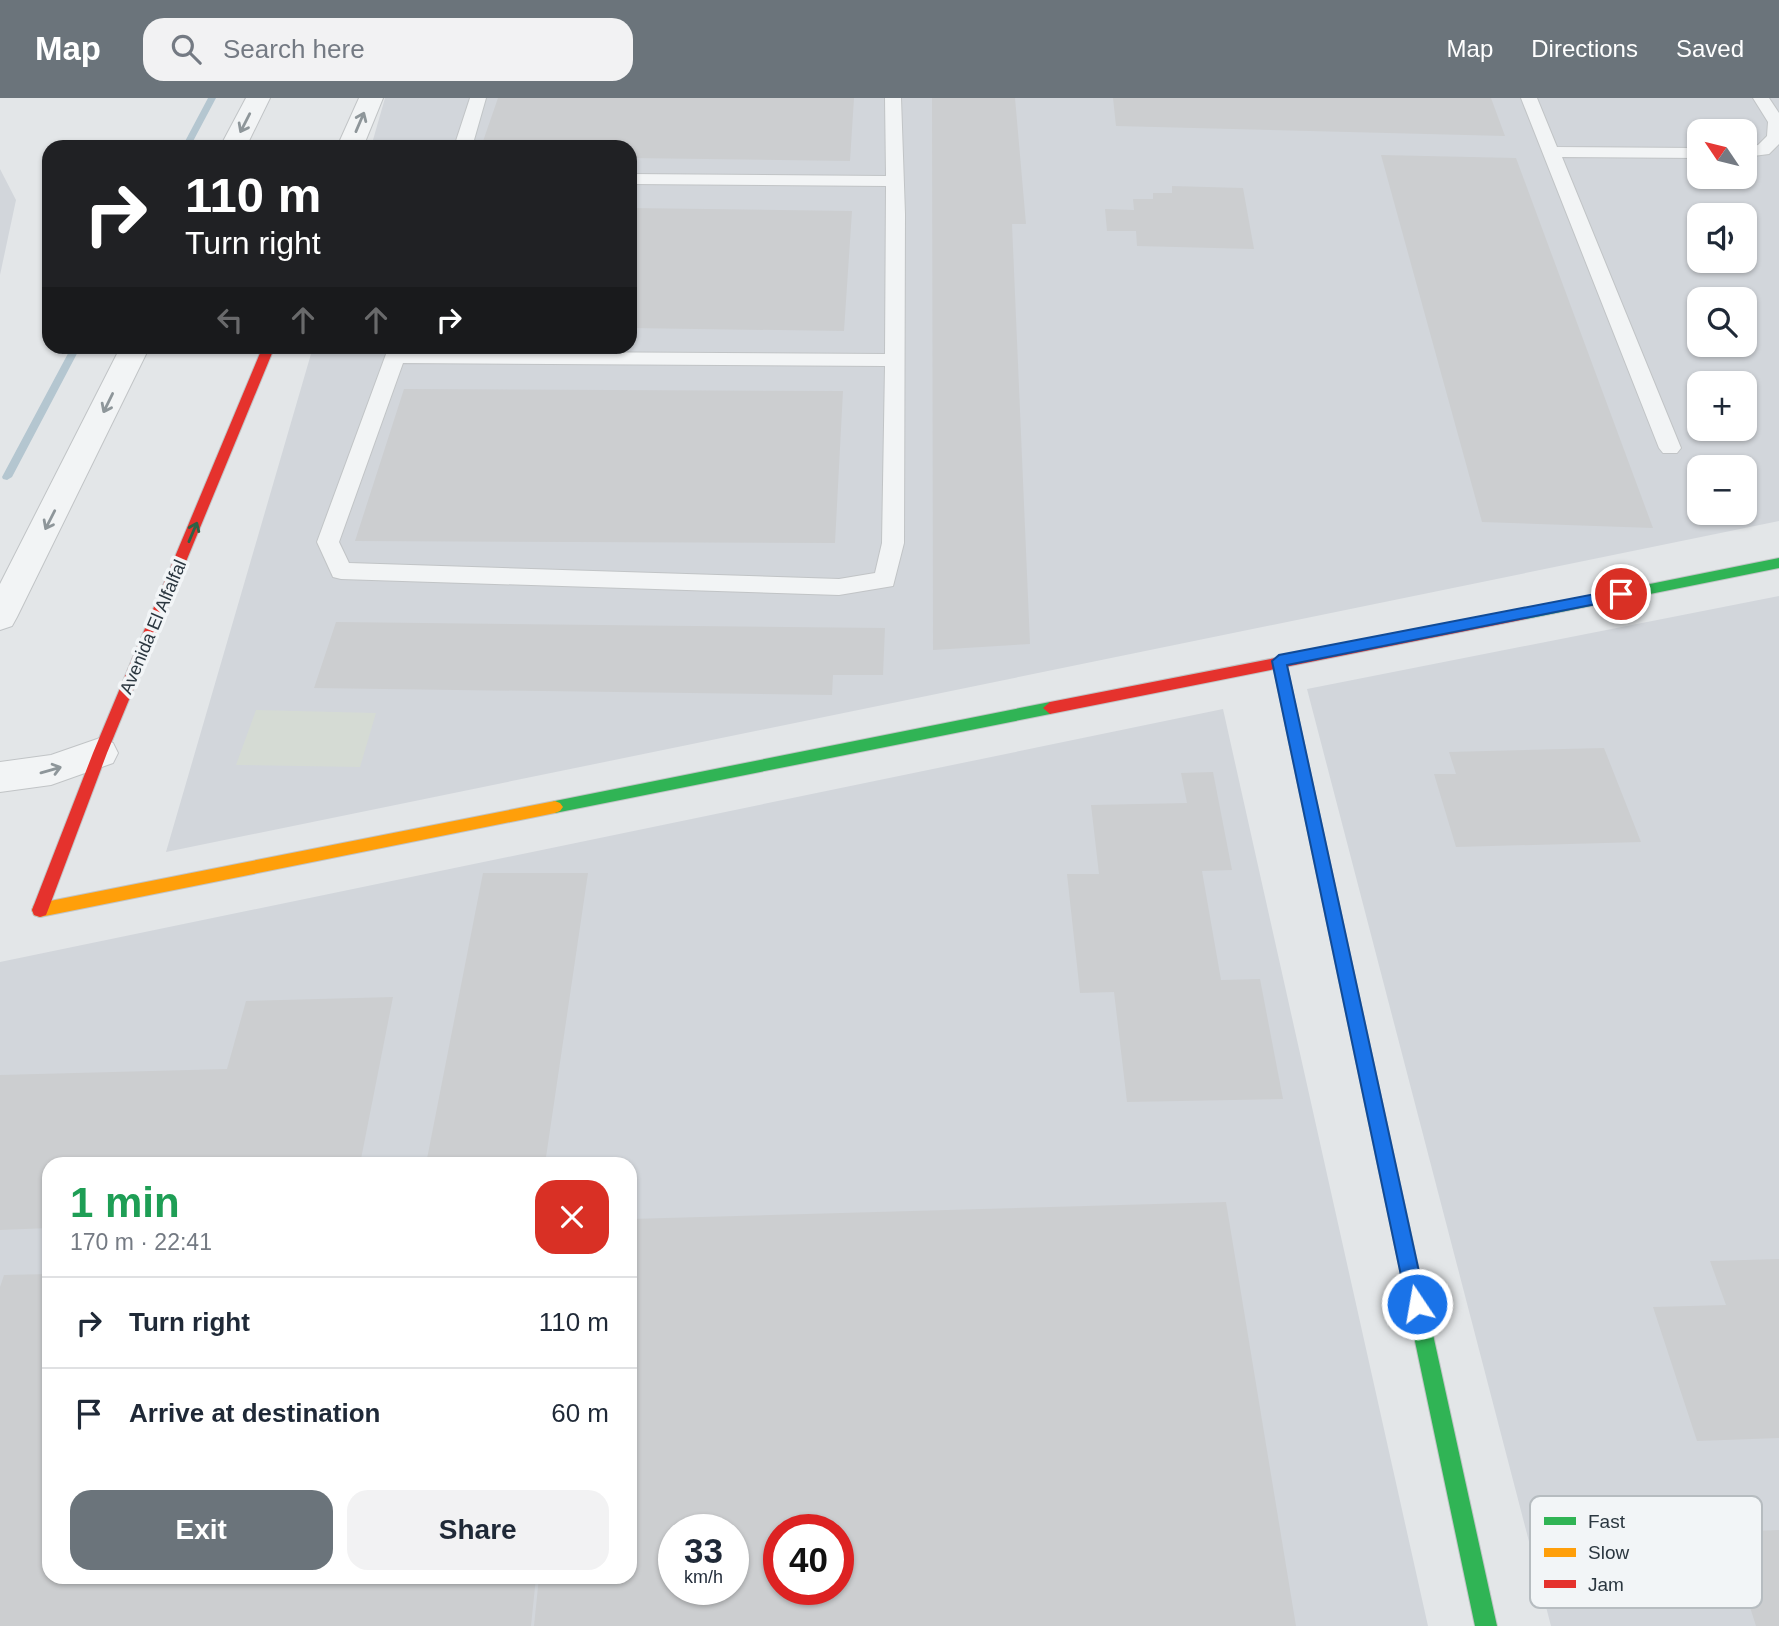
<!DOCTYPE html>
<meta charset="utf-8">
<style>
:root{--surface:#fff;--page:#f2f2f3;--text:#1f2937;--muted:#747a83;--line:#e0e1e3;--accent:#6b747b}
body{margin:0;font-family:Helvetica,sans-serif;background:var(--page);color:var(--text);height:100vh;display:flex;flex-direction:column;font-size:26px;white-space:nowrap}
*{box-sizing:border-box;margin:0}
p{font-size:23px;color:var(--muted)}
.icon{flex:none;width:38px;height:38px;fill:none;stroke:currentColor;stroke-width:2;stroke-linecap:round;stroke-linejoin:round}
.map{position:relative;flex:1;overflow:hidden}
.details{position:absolute;left:42px;top:1059px;width:595px;height:427px;display:flex;flex-direction:column;background:var(--surface);border-radius:21px;box-shadow:0 2px 5px #0004}
.details>*{flex:none}
.hud{position:absolute;left:42px;top:42px;width:595px;height:214px;border-radius:21px;box-shadow:0 2px 5px #0004;background:#202124;color:#fff;overflow:hidden}
.needle{width:46px;rotate:305deg}
.controls{position:absolute;left:1687px;top:21px;display:grid;gap:14px}
.controls a{display:grid;place-items:center;width:70px;height:70px;border-radius:14px;background:var(--surface);box-shadow:0 2px 5px #0004;font-size:35px}
.speed{position:absolute;left:658px;top:1416px;display:flex;gap:14px;font-size:35px;font-weight:700;text-align:center}
.speed>*{display:grid;place-content:center;width:91px;height:91px;border-radius:50%;background:var(--surface);box-shadow:0 2px 5px #0004;line-height:1}
.speed small{font-size:18px;font-weight:400}
.speed .limit{border:10px solid #d22;background:#fff;color:#111}
.pin{position:absolute;display:grid;place-items:center;width:60px;height:60px;color:#fff;margin:-30px;border:4px solid #fff;border-radius:50%;box-shadow:0 2px 7px #0007}
.me{position:absolute;width:77px;margin:-38px;rotate:348deg;stroke-linejoin:round;filter:drop-shadow(0 0 5px #0008)}
.turn{display:flex;align-items:center;gap:24px;height:147px;padding:0 28px;font-size:32px}
.turn .icon{width:91px;height:91px;stroke-width:2.5}
.turn b{display:block;font-size:49px;line-height:60px}
.lanes{display:flex;align-items:center;height:66px;padding:0 28px;background:#0003;justify-content:center;gap:35px;direction:ltr}
.lanes .off{opacity:.35}
.round{display:grid;place-items:center;flex:none;width:74px;height:74px;border-radius:21px;background:var(--page)}
.summary{display:flex;align-items:center;justify-content:space-between;height:119px;padding:0 28px}
h1{font-size:42px;font-weight:700;line-height:52px;color:#1e9e55}
.primary-button{display:flex;gap:14px;margin-top:auto;padding:14px 28px}
.primary-button a{flex:1;height:80px;border-radius:21px;background:var(--accent);color:#fff;font-size:28px;font-weight:700;line-height:80px;text-align:center}
.primary-button a+a{background:var(--page);color:var(--text)}
ul{padding:0;list-style:none}
li{display:flex;align-items:center;gap:21px;height:91px;padding:0 28px;border-top:2px solid var(--line)}
li div{flex:1}
li b{display:block;font-size:26px}
li em{font-style:normal}
header{display:flex;align-items:center;gap:42px;box-sizing:border-box;height:98px;padding:0 35px;background:var(--accent);color:#fff}
header strong{font-size:33px}
nav{display:flex;gap:38px;margin-inline-start:auto;font-size:24px}
.search{width:490px;height:63px;background:var(--page);display:flex;align-items:center;gap:18px;box-sizing:border-box;padding:0 24px;border-radius:21px;color:var(--muted);font-size:26px}
.map>svg:first-child{display:block}
</style>
<header>
<strong>Map</strong>
<div class="search"><svg class="icon" aria-label="search" viewBox="0 0 24 24"><circle cx="10" cy="10" r="6"/><path d="M15 15l6 6"/></svg>Search here</div>
<nav><a>Map</a><a>Directions</a><a>Saved</a></nav>
</header>
<div class="map">
<svg width="1779" height="1528" viewBox="0 0 1779 1528">
<rect width="100%" height="100%" fill="#e3e6e8"/>
<path fill="#d2d6db" fill-rule="evenodd" d="M385 0H1779V423L166 754 313 249 630 248V49H371ZM1699 33H1745V79H1699ZM1699 117H1745V163H1699ZM1699 201H1745V247H1699ZM1699 285H1745V331H1699ZM1699 369H1745V415H1699Z
M0 71 16 102 0 177Z
M1779 498V1528H1551L1307 591Z
M1223 611 1428 1528H0V864ZM49 1066H630V1479H49ZM674 1432H733V1491H674ZM779 1432H838V1491H779Z"/>
<path fill="#d5dbd4" d="M256 612 376 615 360 669 236 667Z"/>
<g fill="none" stroke-linecap="round" stroke-linejoin="round">
<path fill="#b4c6d0" fill-rule="evenodd" d="M208 0H216L190 49H182Z
M72 248H81L12 379 7 382 3 381 2 379Z"/>
</g>
<path fill="#ccced0" fill-rule="evenodd" d="M498 0H854L850 63 630 60V49H481Z
M932 0H1015L1026 126H1012L1030 546 933 552Z
M1113 0H1491L1505 38 1116 28Z
M1381 57 1516 60 1653 430 1482 424Z
M1172 88 1243 90 1254 151 1137 148 1136 133H1107L1105 111 1134 112 1133 101H1153V95H1172Z
M630 110 852 113 844 233 630 230Z
M404 291 843 293 835 445 355 443Z
M336 524 885 530 883 577H833L832 597 314 590Z
M1604 650 1641 744 1456 749 1434 676H1456L1449 654Z
M1213 674 1232 772 1202 773 1221 882 1260 881 1283 1001 1127 1004 1114 894 1080 895 1067 776H1099L1091 707 1187 705 1181 675Z
M483 775H588L545 1066H426Z
M393 899 360 1066H49V1130L0 1132V977L227 971 246 903Z
M1226 1104 1296 1528H534L539 1479H630V1121ZM674 1432H733V1491H674ZM779 1432H838V1491H779Z
M1779 1161V1340L1697 1343 1653 1209 1726 1207 1710 1163Z
M49 1176V1479H536L531 1528H0V1189L4 1177Z
M1779 1432V1528H1756L1726 1434Z"/>
<g fill="none" stroke-linecap="round" stroke-linejoin="round">
<defs>
<path id="lane" d="M470 0H486L472 49H454Z
M885 0H901L905 116 904 445 893 488 839 497 341 481 333 479 317 444 389 248H409L407 253 885 256 886 88 630 86V76L886 78ZM403 265 885 268 882 445 875 475 839 481 349 465 339 444Z
M1521 0H1537L1557 49 1699 50V60L1562 59 1681 350 1677 355H1663L1659 350Z
M1753 0H1769L1779 15V46L1769 56 1745 59V49L1758 47 1767 38 1768 24Z"/>
<path id="street" d="M246 0H270L246 49H220Z
M359 0H383L363 49H337Z
M121 248H150L17 519 12 528 0 532V486Z
M100 640 113 645 118 655 113 665 51 687 0 694V664L51 657Z"/>
<path id="fast" d="M1779 460V470L1526 521 1519 516 1526 511Z
M1050 604 1057 610 1050 616 555 715 550 713 547 709 550 705 555 703Z
M1387 1059 1393 1062 1396 1068 1497 1528H1475L1378 1068 1381 1062Z"/>
<path id="slow" d="M1279 558 1286 563 1396 1068 1393 1074 1387 1077 1381 1074 1378 1068 1272 563Z
M555 703 560 705 563 709 560 713 555 715 40 819 34 817 32 812 34 807 40 805Z"/>
<path id="jam" d="M263 248H275L107 655 48 812 46 817 40 819 34 817 32 812 93 655Z
M1526 511 1533 516 1526 521 1050 616 1043 610 1050 604Z"/>
</defs>
<use href="#lane" stroke="#c1c4c6" stroke-width="2"/>
<use href="#street" stroke="#c1c4c6" stroke-width="2"/>
<use href="#fast" stroke="#c1c4c6" stroke-width="2"/>
<use href="#slow" stroke="#c1c4c6" stroke-width="2"/>
<use href="#jam" stroke="#c1c4c6" stroke-width="2"/>
<use href="#lane" fill="#f2f4f5" fill-rule="evenodd"/>
<use href="#street" fill="#f2f4f5" fill-rule="evenodd"/>
<use href="#fast" fill="#30b455" fill-rule="evenodd"/>
<use href="#slow" fill="#ff9f0a" fill-rule="evenodd"/>
<use href="#jam" fill="#e5322d" fill-rule="evenodd"/>
</g>
<defs><path id="oneway-shaft" d="M-6 0H5M1.5-3L5.5 0L1.5 3" fill="none" stroke-width="1.6" stroke-linecap="round" stroke-linejoin="round" transform="scale(1.75)"/></defs>
<g stroke="#8e969a">
<use href="#oneway-shaft" transform="translate(360 24) rotate(-67)"/>
<use href="#oneway-shaft" transform="translate(245 25) rotate(117)"/>
<use href="#oneway-shaft" transform="translate(108 305) rotate(116)"/>
<use href="#oneway-shaft" transform="translate(50 422) rotate(117)"/>
<use href="#oneway-shaft" transform="translate(51 672) rotate(-16)"/>
</g>
<use stroke="#2d6347" href="#oneway-shaft" transform="translate(193 434) rotate(-67)"/>
<path fill="#1a73e8" stroke="#114b97" stroke-width="2" d="M1621 491 1628 496 1626 500 1287 567 1426 1206 1423 1213 1417 1216 1410 1213 1407 1206 1272 563 1279 557Z"/>
<g text-anchor="middle" stroke-width="7" stroke-linejoin="round" paint-order="stroke">
<g font-size="18" fill="#2b3740" stroke="#f2f5f7">
<text transform="translate(153 529) rotate(-67)" y="6">Avenida El Alfalfal</text>
</g>
</g>
<rect x="1530" y="1398" width="232" height="112" rx="10" fill="#f2f5f7" stroke="#b6bcc0" stroke-width="2"/>
<rect x="1544" y="1419" width="32" height="8" fill="#30b455"/>
<rect x="1544" y="1450" width="32" height="9" fill="#ff9f0a"/>
<rect x="1544" y="1482" width="32" height="8" fill="#e5322d"/>
<g font-size="19" fill="#2b3740">
<text x="1588" y="1430">Fast</text>
<text x="1588" y="1461">Slow</text>
<text x="1588" y="1493">Jam</text>
</g>
</svg>
<div class="controls">
<a><svg class="needle" viewBox="-14 -14 28 28"><path d="M0-13l5 13h-10z" fill="#e53935"/><path d="M0 13l5-13h-10z" fill="#747a83"/></svg></a>
<a><svg class="icon" aria-label="sound" viewBox="0 0 24 24"><path d="M4 9h4l5-4v14l-5-4H4zM17 9q2 3 0 6"/></svg></a>
<a><svg class="icon" aria-label="search" viewBox="0 0 24 24"><circle cx="10" cy="10" r="6"/><path d="M15 15l6 6"/></svg></a>
<a>+</a>
<a>−</a>
</div>
<div class="speed"><div>33<small>km/h</small></div><div class="limit">40</div></div>
<div class="pin" style="left:1621px;top:496px;background:#d93025"><svg class="icon" aria-label="arrive" viewBox="0 0 24 24"><path d="M6 21V4h12l-3 4 3 4H6"/></svg></div>
<svg class="me" style="left:1417px;top:1206px" viewBox="-20 -20 40 40"><circle r="17" fill="#1a73e8" stroke="#fff" stroke-width="3"/><path d="M0-11L8 9 0 5-8 9z" fill="#fff"/></svg>
<div class="hud">
<div class="turn"><svg class="icon" aria-label="right" viewBox="0 0 24 24"><path d="M7 20v-9h11M14 6l5 5-5 5"/></svg><div><b>110 m</b>Turn right</div></div>
<div class="lanes"><svg class="icon off" aria-label="left" viewBox="0 0 24 24"><path d="M17 20v-9H6M10 6l-5 5 5 5"/></svg><svg class="icon off" aria-label="ahead" viewBox="0 0 24 24"><path d="M12 20V5M6 11l6-6 6 6"/></svg><svg class="icon off" aria-label="ahead" viewBox="0 0 24 24"><path d="M12 20V5M6 11l6-6 6 6"/></svg><svg class="icon" aria-label="right" viewBox="0 0 24 24"><path d="M7 20v-9h11M14 6l5 5-5 5"/></svg></div>
</div>
<section class="details">
<div class="summary"><div><h1>1 min</h1><p>170 m · 22:41</p></div><a class="round" style="background:#d93025;color:#fff"><svg class="icon" aria-label="close" viewBox="0 0 24 24"><path d="M6 6l12 12M18 6L6 18"/></svg></a></div>
<ul>
<li><svg class="icon" aria-label="right" viewBox="0 0 24 24"><path d="M7 20v-9h11M14 6l5 5-5 5"/></svg><div><b>Turn right</b></div><em>110 m</em></li>
<li><svg class="icon" aria-label="arrive" viewBox="0 0 24 24"><path d="M6 21V4h12l-3 4 3 4H6"/></svg><div><b>Arrive at destination</b></div><em>60 m</em></li>
</ul>
<div class="primary-button"><a>Exit</a><a>Share</a></div>
</section>
</div>
